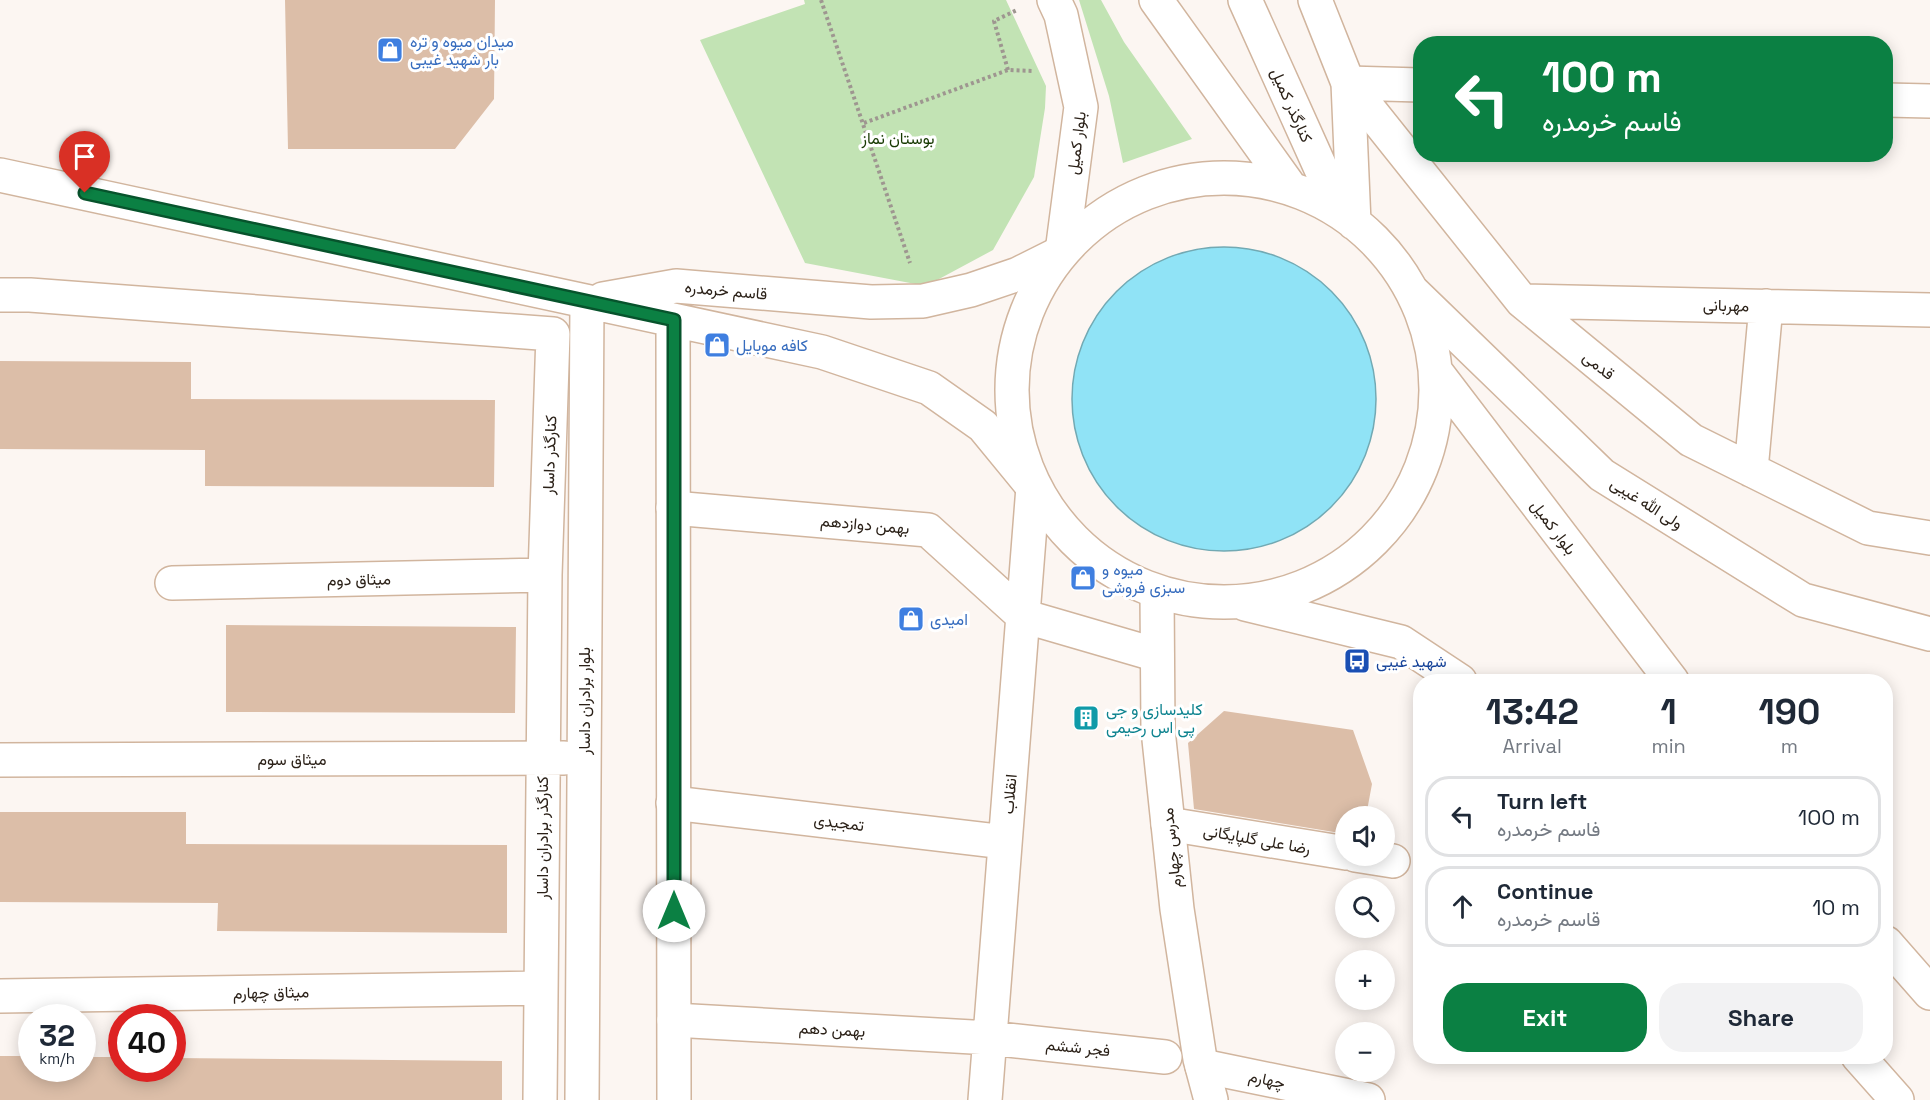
<!DOCTYPE html>
<meta charset="utf-8">
<style>
:root{--surface:#fff;--page:#f2f2f3;--text:#1f2937;--muted:#747a83;--line:#e0e1e3;--accent:#0b8043}
body{margin:0;font-family:"Space Grotesk",Vazirmatn,sans-serif;background:var(--page);color:var(--text);height:100vh;display:flex;flex-direction:column;font-size:22px;white-space:nowrap}
*{box-sizing:border-box;margin:0}
p{font-size:20px;color:var(--muted)}
.icon{flex:none;width:33px;height:33px;fill:none;stroke:currentColor;stroke-width:2;stroke-linecap:round;stroke-linejoin:round}
.map{position:relative;flex:1;overflow:hidden}
.details{position:absolute;left:1413px;top:674px;width:480px;height:390px;display:flex;flex-direction:column;background:var(--surface);border-radius:24px;box-shadow:0 3px 15px #0003}
.details>*{flex:none}
.guide{position:absolute;left:1413px;top:36px;width:480px;height:126px;border-radius:24px;box-shadow:0 3px 15px #0003;background:#0b8043;color:#fff;overflow:hidden}
.fabs{position:absolute;left:1335px;top:806px;display:grid;gap:12px}
.fabs a{display:grid;place-items:center;width:60px;height:60px;border-radius:50%;background:var(--surface);box-shadow:0 3px 15px #0003;font-size:30px}
.speed{position:absolute;left:18px;top:1004px;display:flex;gap:12px;font-size:30px;font-weight:700;text-align:center}
.speed>*{display:grid;place-content:center;width:78px;height:78px;border-radius:50%;background:var(--surface);box-shadow:0 3px 15px #0003;line-height:1}
.speed small{font-size:15px;font-weight:400}
.speed .limit{border:9px solid #d22;background:#fff;color:#111}
.pin{position:absolute;display:grid;place-items:center;width:51px;height:51px;color:#fff;margin:-62px -26px;border-radius:50% 50% 50% 0;rotate:-45deg;box-shadow:0 0 6px #0007}
.pin .icon{rotate:45deg}
.me{position:absolute;width:66px;margin:-33px;rotate:0deg;stroke-linejoin:round;filter:drop-shadow(0 0 4px #0008)}
.turn{display:flex;align-items:center;gap:21px;height:126px;padding:0 30px;font-size:27px}
.turn .icon{width:78px;height:78px;stroke-width:2.5}
.turn b{display:block;font-size:42px;line-height:51px}
.eta{display:flex;justify-content:space-evenly;align-items:center;height:102px;text-align:center}
.eta b{font-size:36px;font-weight:700;line-height:42px}
.button{display:flex;gap:12px;margin-top:auto;padding:12px 30px}
.button a{flex:1;height:69px;border-radius:24px;background:var(--accent);color:#fff;font-size:24px;font-weight:700;line-height:69px;text-align:center}
.button a+a{background:var(--page);color:var(--text)}
ul{padding:0;list-style:none}
li{display:flex;align-items:center;gap:18px;height:81px;margin:0 12px 9px;padding:0 18px;border:3px solid var(--line);border-radius:24px}
li div{flex:1}
li b{display:block;font-size:22px}
li em{font-style:normal}
.map>svg:first-child{display:block}
</style>
<div class="map">
<svg width="1930" height="1100" viewBox="0 0 1930 1100">
<rect width="100%" height="100%" fill="#fcf6f2"/>
<path fill="#c2e3b4" d="M804 0H1006L1046 86 1045 108 1034 177 993 250 926 286 805 263 700 40 805 4Z
M1079 0H1101L1124 42 1192 139 1123 163 1109 96Z"/>
<path fill="#90e3f6" stroke="#72a9b3" stroke-width="1.5" d="M1072 399a152 152 0 1 1 304 0a152 152 0 1 1-304 0Z"/>
<path fill="#dcbea8" d="M285 0H495L494 99 455 149H288Z
M0 361 191 362V399L495 400 494 487 205 486V450L0 449Z
M226 625 516 627 515 713 226 712Z
M1224 711 1353 730 1372 784 1366 816H1346V834L1194 809 1188 743Z
M0 812H186V844L507 845V933L217 931 218 903 0 902Z
M0 1056H32V1068H82V1057H122V1068H172V1058L502 1061V1100H0Z"/>
<g fill="none" stroke-linecap="round" stroke-linejoin="round">
<defs>
<path id="minor" d="M1348 83 1522 301 1691 440 1868 528 1930 538
M1348 83 1420 85
M1886 100 1930 101
M0 295H30L553 334
M1522 301 1930 310
M1751 470 1766 306
M673 508 928 530 1023 616 1157 655
M172 583 545 575
M0 760 564 758
M673 803 1005 842
M1168 824 1346 853
M1355 855 1393 861
M0 996 541 988
M674 1020 990 1038 1165 1057
M1202 1066 1368 1100
M540 1100 545 575 553 334
M985 1100 1033 487"/>
<path id="tertiary" d="M1245 0 1340 211
M0 175 822 352 929 388 983 426 1033 487
M1414 293 1602 475 1803 600 1930 634
M603 299 676 286 871 302 923 301 971 290 1018 274 1062 252
M673 320 674 1100
M1157 593 1158 730 1177 909 1200 1059 1211 1100
M582 1100 587 302"/>
<path id="primary" d="M1054 0 1061 15 1081 107 1062 252
M1156 0 1290 187
M1315 0 1348 83 1354 223
M1012 390a212 212 0 1 1 424 0a212 212 0 1 1-424 0Z
M1437 373 1672 681
M1245 604 1401 642 1460 681
M1886 943 1930 993
M1858 1056 1897 1100"/>
</defs>
<use href="#minor" stroke="#d1b59e" stroke-width="36"/>
<use href="#tertiary" stroke="#d1b59e" stroke-width="36"/>
<use href="#primary" stroke="#d1b59e" stroke-width="36"/>
<path stroke="#9e9690" stroke-width="4" stroke-dasharray="3 3" stroke-linecap="butt" d="M821 0 910 263
M1008 70 994 21 1017 10
M864 123 1008 70 1034 71"/>
<use href="#minor" stroke="#fff" stroke-width="33"/>
<use href="#tertiary" stroke="#fff" stroke-width="33"/>
<use href="#primary" stroke="#fff" stroke-width="33"/>
</g>
<g fill="none" stroke-linecap="round" stroke-linejoin="round">
<defs>
<path id="route" d="M85 193 674 320V911"/>
</defs>
<use href="#route" stroke="#07532c" stroke-width="15"/>
<use href="#route" stroke="#0b8043" stroke-width="10"/>
</g>
<defs>
<symbol id="shop-square" viewBox="-11 -11 22 22"><rect x="-9" y="-9" width="18" height="18" rx="4" fill="#3f7fe0" stroke="#fff"/><path d="M-5-2.5h2.3a2.7 3.5 0 0 1 5.4 0H5L5.5 6h-11ZM-1.5-2.5h3a1.5 2.3 0 0 0-3 0Z" fill="#fff"/></symbol>
<symbol id="bus-square" viewBox="-11 -11 22 22"><rect x="-9" y="-9" width="18" height="18" rx="4" fill="#1a4fb4" stroke="#fff"/><path d="M-5-6H5V4H4V6H2V4H-2V6H-4V4H-5ZM-3.5-4V0h7V-4ZM-3.5 1.2v1.5H-2V1.2ZM2 1.2v1.5H3.5V1.2Z" fill="#fff"/></symbol>
<symbol id="building-square" viewBox="-11 -11 22 22"><rect x="-9" y="-9" width="18" height="18" rx="4" fill="#0f9aa8" stroke="#fff"/><path d="M-4-6H4V6H1V3H-1V6H-4ZM-2.5-4.3h1.7v1.8h-1.7ZM.8-4.3h1.7v1.8H.8ZM-2.5-1h1.7V.8h-1.7ZM.8-1h1.7V.8H.8Z" fill="#fff"/></symbol>
</defs>
<g fill-rule="evenodd">
<use href="#shop-square" x="375" y="35" width="30" height="30"/>
<use href="#shop-square" x="702" y="330" width="30" height="30"/>
<use href="#shop-square" x="1068" y="563" width="30" height="30"/>
<use href="#shop-square" x="896" y="604" width="30" height="30"/>
<use href="#bus-square" x="1342" y="646" width="30" height="30"/>
<use href="#building-square" x="1071" y="703" width="30" height="30"/>
</g>
<g text-anchor="middle" stroke-width="6" stroke-linejoin="round" paint-order="stroke">
<g font-size="16" fill="#366cbe" stroke="#fff" text-anchor="start">
<text x="410" y="47">میدان میوه و تره<tspan x="410" dy="18">بار شهید غیبی</tspan></text>
<text x="736" y="351">کافه موبایل</text>
<text x="1102" y="575">میوه و<tspan x="1102" dy="18">سبزی فروشی</tspan></text>
<text x="930" y="625">امیدی</text>
</g>
<g font-size="16" fill="#2b2118" stroke="#fff">
<text transform="translate(1292 105) rotate(66)" y="6">کنارگذر کمیل</text>
<text transform="translate(1076 143) rotate(-83)" y="6">بلوار کمیل</text>
<text transform="translate(726 290) rotate(5)" y="6">قاسم خرمدره</text>
<text transform="translate(1726 305) rotate(1)" y="6">مهربانی</text>
<text transform="translate(1599 365) rotate(39)" y="6">قدمی</text>
<text transform="translate(549 455) rotate(-88)" y="6">کنارگذر داسار</text>
<text transform="translate(1647 503) rotate(32)" y="6">ولی الله غیبی</text>
<text transform="translate(865 524) rotate(5)" y="6">بهمن دوازدهم</text>
<text transform="translate(1554 527) rotate(53)" y="6">بلوار کمیل</text>
<text transform="translate(359 579) rotate(-1)" y="6">میثاق دوم</text>
<text transform="translate(584 701) rotate(-90)" y="6">بلوار برادران داسار</text>
<text x="292" y="765">میثاق سوم</text>
<text transform="translate(1009 794) rotate(-85)" y="6">انقلاب</text>
<text transform="translate(839 822) rotate(7)" y="6">تمجیدی</text>
<text transform="translate(542 838) rotate(-90)" y="6">کنارگذر برادران داسار</text>
<text transform="translate(1257 839) rotate(10)" y="6">رضا علی گلپایگانی</text>
<text transform="translate(1171 848) rotate(-96)" y="6">مدرس چهارم</text>
<text transform="translate(271 992) rotate(-1)" y="6">میثاق چهارم</text>
<text transform="translate(832 1029) rotate(3)" y="6">بهمن دهم</text>
<text transform="translate(1078 1047) rotate(6)" y="6">فجر ششم</text>
<text transform="translate(1267 1079) rotate(12)" y="6">چهارم</text>
</g>
<g font-size="16" fill="#163900" stroke="#fff">
<text x="898" y="144">بوستان نماز</text>
</g>
<g font-size="16" fill="#164399" stroke="#fff" text-anchor="start">
<text x="1376" y="667">شهید غیبی</text>
</g>
<g font-size="16" fill="#0d838f" stroke="#fff" text-anchor="start">
<text x="1106" y="715">کلیدسازی و جی<tspan x="1106" dy="18">پی اس رحیمی</tspan></text>
</g>
</g>
</svg>
<div class="fabs">
<a><svg class="icon" aria-label="sound" viewBox="0 0 24 24"><path d="M4 9h4l5-4v14l-5-4H4zM17 9q2 3 0 6"/></svg></a>
<a><svg class="icon" aria-label="search" viewBox="0 0 24 24"><circle cx="10" cy="10" r="6"/><path d="M15 15l6 6"/></svg></a>
<a>+</a>
<a>−</a>
</div>
<div class="speed"><div>32<small>km/h</small></div><div class="limit">40</div></div>
<div class="pin" style="left:85px;top:193px;background:#d93025"><svg class="icon" aria-label="arrive" viewBox="0 0 24 24"><path d="M6 21V4h12l-3 4 3 4H6"/></svg></div>
<svg class="me" style="left:674px;top:911px" viewBox="-20 -20 40 40"><circle r="19" fill="#fff"/><path d="M0-13L10 11 0 6-10 11z" fill="#0b8043"/></svg>
<div class="guide">
<div class="turn"><svg class="icon" aria-label="left" viewBox="0 0 24 24"><path d="M17 20v-9H6M10 6l-5 5 5 5"/></svg><div><b>100 m</b>فاسم خرمدره</div></div>
</div>
<section class="details">
<div class="eta">
<div><b>13:42</b><p>Arrival</p></div>
<div><b>1</b><p>min</p></div>
<div><b>190</b><p>m</p></div>
</div>
<ul>
<li><svg class="icon" aria-label="left" viewBox="0 0 24 24"><path d="M17 20v-9H6M10 6l-5 5 5 5"/></svg><div><b>Turn left</b><p>فاسم خرمدره</p></div><em>100 m</em></li>
<li><svg class="icon" aria-label="ahead" viewBox="0 0 24 24"><path d="M12 20V5M6 11l6-6 6 6"/></svg><div><b>Continue</b><p>قاسم خرمدره</p></div><em>10 m</em></li>
</ul>
<div class="button"><a>Exit</a><a>Share</a></div>
</section>
</div>
